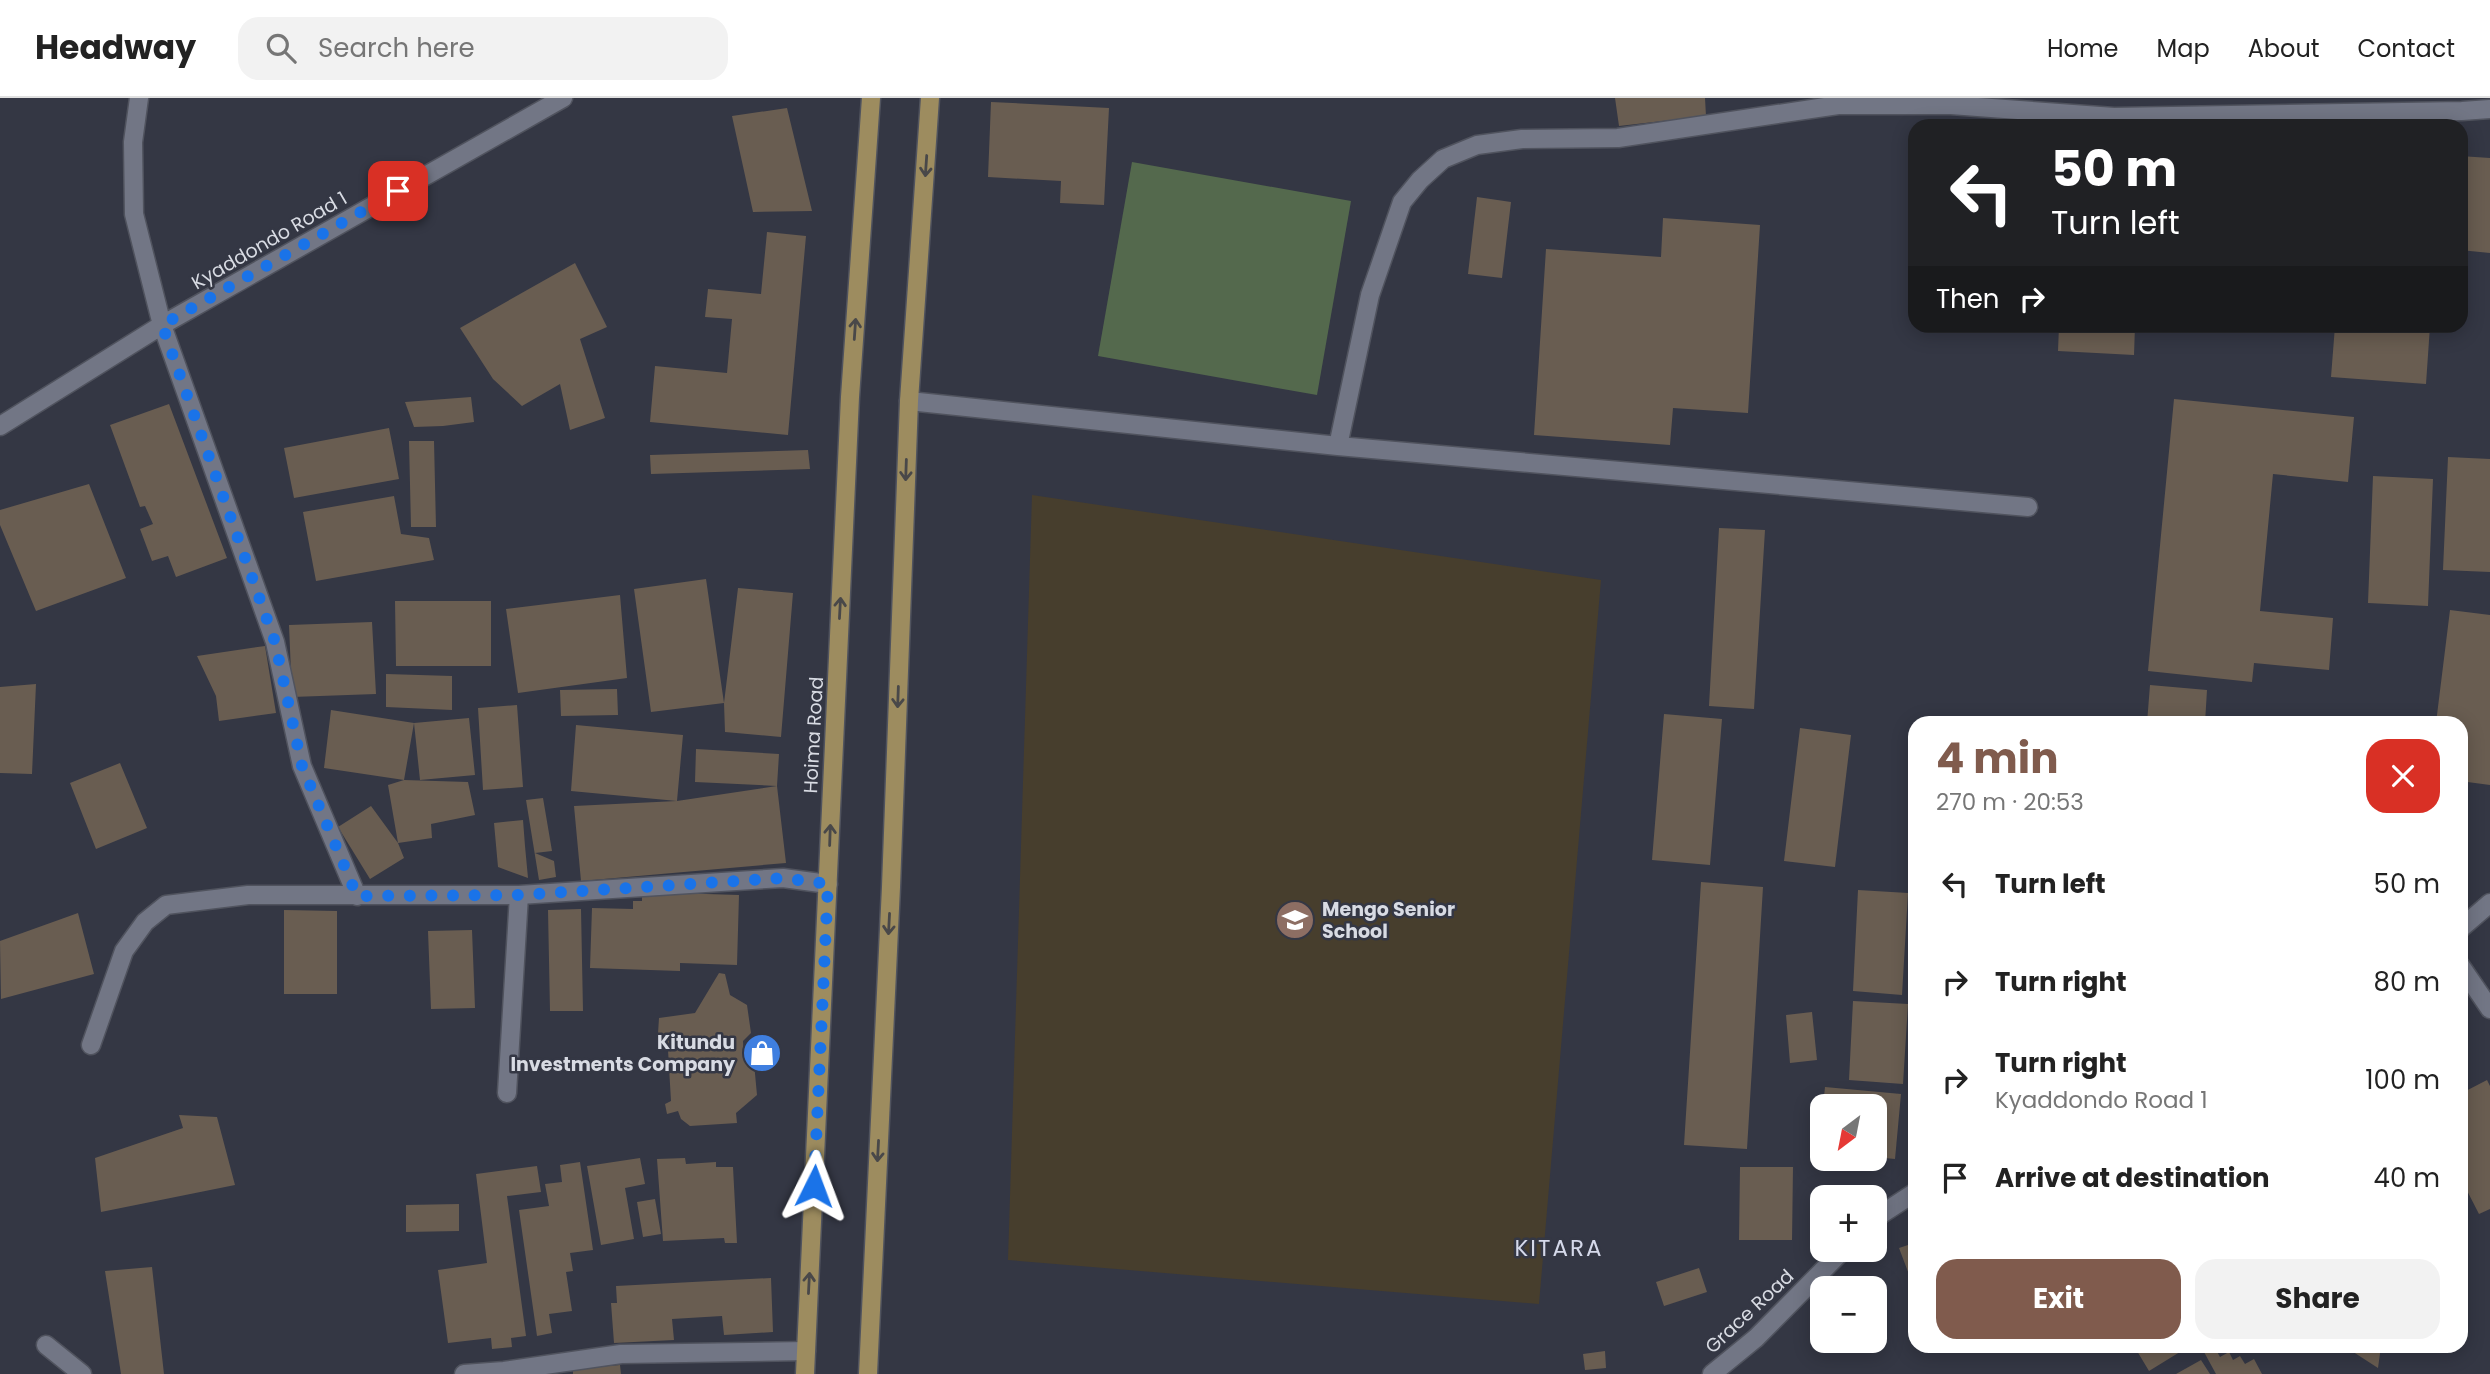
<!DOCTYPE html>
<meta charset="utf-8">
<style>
:root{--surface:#fff;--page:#f2f2f2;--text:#222;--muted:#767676;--line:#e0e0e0;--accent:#805b4d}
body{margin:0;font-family:Poppins,sans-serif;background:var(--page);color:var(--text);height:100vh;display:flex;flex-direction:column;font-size:26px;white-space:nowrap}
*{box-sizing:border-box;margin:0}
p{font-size:23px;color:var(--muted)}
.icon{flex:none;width:38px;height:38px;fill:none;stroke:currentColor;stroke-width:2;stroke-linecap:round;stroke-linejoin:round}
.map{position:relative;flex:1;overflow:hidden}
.side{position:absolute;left:1908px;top:618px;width:560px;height:637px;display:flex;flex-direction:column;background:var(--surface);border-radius:21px;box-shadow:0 4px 18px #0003}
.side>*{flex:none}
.banner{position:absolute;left:1908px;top:21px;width:560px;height:214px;border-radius:21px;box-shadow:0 4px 18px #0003;background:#202124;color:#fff;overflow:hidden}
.needle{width:46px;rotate:212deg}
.controls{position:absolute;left:1810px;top:996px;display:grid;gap:14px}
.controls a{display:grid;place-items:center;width:77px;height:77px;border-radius:14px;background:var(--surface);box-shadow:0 4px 18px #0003;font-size:35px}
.pin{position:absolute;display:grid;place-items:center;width:60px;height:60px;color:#fff;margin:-30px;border-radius:14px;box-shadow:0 4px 10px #0006}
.me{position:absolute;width:77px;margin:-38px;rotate:3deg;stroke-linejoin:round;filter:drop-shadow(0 0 5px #0008)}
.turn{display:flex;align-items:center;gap:24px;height:147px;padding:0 28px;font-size:32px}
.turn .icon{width:91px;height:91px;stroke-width:2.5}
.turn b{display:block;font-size:49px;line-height:60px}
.then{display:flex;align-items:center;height:66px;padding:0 28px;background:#0003;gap:14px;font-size:26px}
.round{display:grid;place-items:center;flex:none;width:74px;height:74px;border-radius:21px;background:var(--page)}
.head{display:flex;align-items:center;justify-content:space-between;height:119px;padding:0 28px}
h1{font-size:42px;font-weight:700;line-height:52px;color:var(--accent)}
.button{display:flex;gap:14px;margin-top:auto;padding:14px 28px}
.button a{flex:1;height:80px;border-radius:21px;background:var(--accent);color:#fff;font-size:28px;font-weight:700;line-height:80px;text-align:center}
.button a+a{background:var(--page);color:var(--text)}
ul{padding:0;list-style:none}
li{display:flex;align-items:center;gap:21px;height:98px;padding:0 28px}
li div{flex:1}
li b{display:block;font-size:26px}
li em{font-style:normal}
header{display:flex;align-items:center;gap:42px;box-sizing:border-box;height:98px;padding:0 35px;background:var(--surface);border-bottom:2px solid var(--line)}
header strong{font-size:33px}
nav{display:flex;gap:38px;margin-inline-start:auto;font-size:24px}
.search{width:490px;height:63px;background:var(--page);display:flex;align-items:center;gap:18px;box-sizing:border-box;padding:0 24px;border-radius:21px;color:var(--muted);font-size:26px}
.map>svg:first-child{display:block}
</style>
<header>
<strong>Headway</strong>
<div class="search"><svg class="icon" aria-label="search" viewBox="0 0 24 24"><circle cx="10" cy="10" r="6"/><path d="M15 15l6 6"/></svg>Search here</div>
<nav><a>Home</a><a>Map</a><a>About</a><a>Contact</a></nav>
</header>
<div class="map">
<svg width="2490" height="1276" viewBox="0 0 2490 1276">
<rect width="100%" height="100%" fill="#343744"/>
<path fill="#473e2d" d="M1032 397 1601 482 1539 1206 1008 1162Z"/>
<path fill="#54694d" d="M1132 64 1351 103 1317 297 1098 258Z"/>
<path fill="#695d51" d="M1615 0H1705L1706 18 1619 28Z
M991 4 1109 10 1104 107 1060 105 1061 83 988 79Z
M787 10 812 113 753 114 732 18Z
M2460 58 2490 60V155L2460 152Z
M1477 99 1511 104 1502 180 1468 176Z
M1663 120 1760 127 1748 315 1673 310 1670 347 1534 337 1546 151 1661 159Z
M767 134 806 138 788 337 650 324 655 268 727 275 732 221 705 219 708 191 761 196Z
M575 165 607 229 580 241 605 320 570 332 560 286 522 308 493 281 460 230Z
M2059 228H2135L2134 257 2058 253Z
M2335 228H2430L2426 286 2331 279Z
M471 299 474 324 443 328 414 329 405 304Z
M2174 301 2354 319 2348 384 2273 376 2260 513 2333 520 2329 572 2254 565 2252 584 2148 573Z
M169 306 227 460 176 479 168 458 152 463 140 431 153 426 145 408 140 409 110 327Z
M389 330 399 381 294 400 284 350Z
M409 343H434L436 429H411Z
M808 352 810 371 651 376 650 357Z
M2448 359 2490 361V474L2443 472Z
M2373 378 2433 381 2428 508 2368 505Z
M89 386 126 480 36 513 0 427V412Z
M394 398 401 436 429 440 434 462 316 483 303 414Z
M1719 430 1765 432 1754 611 1709 608Z
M706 481 724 605 738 490 793 495 781 639 725 634 724 605 651 614 634 491Z
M620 497 627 580 518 595 506 511Z
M395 503H491V568H396Z
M2450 512 2490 517V687L2460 683V625H2436Z
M372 524 376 596 292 599 289 527Z
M265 548 276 615 219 623 216 598 197 558Z
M386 576 452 578V612L386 609Z
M36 586 32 676 0 675V589Z
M2150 587 2207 592 2205 625H2147Z
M617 591 618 617 561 618 560 592Z
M517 607 523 689 483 692 478 610Z
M331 612 414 625 404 682 324 670Z
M1664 616 1722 621 1710 767 1652 762Z
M469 620 475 677 420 682 414 625Z
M576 627 683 637 677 703 571 693Z
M1800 630 1851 637 1835 769 1784 763Z
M696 651 779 656 777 688 695 684Z
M120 665 147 730 96 751 70 685Z
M404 682 468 684 475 717 431 726 432 740 398 745 404 760 370 781 338 729 371 708 398 745 388 687Z
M777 688 786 765 581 783 574 708 677 703Z
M543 700 552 753 535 755 554 763 556 779 539 782 526 702Z
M523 722 525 748 528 780 498 769 494 725Z
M1701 784 1763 789 1747 1051 1684 1047Z
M1858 792 1908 795 1902 897 1853 893Z
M642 794 739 797 737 867 680 865V873L590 870 592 810 633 811V803H642Z
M581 811 583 913H550L548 812Z
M284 812 337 813V896H284Z
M78 815 94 876 1 901 0 843Z
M472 832 475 910 431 911 428 833Z
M719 875 725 876 730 897 747 907 751 935 743 943 744 962 754 965 757 997 736 1015 737 1025 690 1028 681 1021 678 1013 667 1016 665 1006 671 1003 668 952 657 951 659 920 695 915Z
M1853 903 1908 906 1903 986 1849 982Z
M1812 914 1817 962 1790 965 1786 917Z
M2487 982 2490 988V1111L2479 1116 2460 1079V996Z
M1825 989 1901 996 1895 1061 1874 1059V1008H1823Z
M179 1017 217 1019 235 1087 101 1114 95 1060 183 1030Z
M640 1060 645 1086 625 1090 634 1141 601 1147 587 1068Z
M685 1060 686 1066 716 1064V1069H733L737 1145H725L724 1140 663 1143 657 1061Z
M580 1064 593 1152 570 1155 573 1173 566 1174 572 1213 549 1216 552 1235 537 1238 519 1112 549 1108 545 1086 562 1084 560 1067Z
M537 1068 541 1094 507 1098 526 1238 511 1240 512 1249 492 1251 491 1240 448 1245 438 1172 487 1165 476 1076Z
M1740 1069H1793L1792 1142H1739Z
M655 1101 661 1136 643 1139 637 1104Z
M459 1106V1133L406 1134V1107Z
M1914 1145V1178L1910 1179 1899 1150Z
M152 1169 164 1276H121L105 1173Z
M1699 1170 1707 1194 1664 1208 1656 1184Z
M771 1180 773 1234 724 1237 722 1218 672 1221 674 1242 614 1245 611 1205H617L616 1188Z
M2134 1248H2187L2188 1249 2149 1273Z
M2214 1248 2220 1259 2229 1254 2233 1262 2240 1258 2245 1266 2254 1261 2262 1276H2216L2204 1254Z
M2344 1248H2381L2378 1270Z
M1605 1253 1606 1270 1585 1272 1583 1256Z
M2201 1262 2210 1276H2176Z
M620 1267 621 1276H573V1271Z"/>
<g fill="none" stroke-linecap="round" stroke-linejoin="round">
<defs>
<path id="minor" d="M139 0 133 44 134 116 162 227 275 544 302 668 357 798
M909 303 1338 348 2028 409
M0 328 162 227 563 0
M1338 348 1370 197 1402 104 1420 82 1443 61 1477 47 1522 41 1618 40 1838 7H1951L2114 19 2462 13 2490 11
M2460 831 2490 805
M2460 867 2490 911
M91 947 124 853 145 824 166 807 248 797H519L783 780 828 786
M507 995 519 797
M1874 1121 1914 1095
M46 1247 82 1276
M464 1276 504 1273 621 1256 806 1253
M1712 1276 1756 1240 1843 1152"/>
<path id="major" d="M805 1276 850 299 871 0
M868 1276 891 789 909 303 930 0"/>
</defs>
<use href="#minor" stroke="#50535e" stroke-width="21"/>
<use href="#major" stroke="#50535e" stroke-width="21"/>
<use href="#minor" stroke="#727685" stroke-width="18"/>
<use href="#major" stroke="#9d8c5f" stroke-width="18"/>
</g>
<defs><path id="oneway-shaft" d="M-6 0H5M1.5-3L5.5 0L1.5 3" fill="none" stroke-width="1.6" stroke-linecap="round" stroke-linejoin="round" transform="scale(1.75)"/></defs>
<g stroke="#494849">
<use href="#oneway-shaft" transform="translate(926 68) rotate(94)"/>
<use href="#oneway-shaft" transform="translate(855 231) rotate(-86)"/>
<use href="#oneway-shaft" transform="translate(906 372) rotate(92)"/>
<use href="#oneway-shaft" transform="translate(840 510) rotate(-87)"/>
<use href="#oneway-shaft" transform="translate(898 599) rotate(92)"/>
<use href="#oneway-shaft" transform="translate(830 737) rotate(-88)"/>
<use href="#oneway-shaft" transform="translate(889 826) rotate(93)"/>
<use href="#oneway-shaft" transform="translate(878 1053) rotate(93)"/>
<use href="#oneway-shaft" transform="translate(809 1185) rotate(-87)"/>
</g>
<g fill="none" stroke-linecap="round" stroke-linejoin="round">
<path stroke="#1a73e8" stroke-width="12" stroke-dasharray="0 21.6" d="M398 93 162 227 275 544 302 668 357 798 520 797 783 780 828 786 814 1088"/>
</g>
<defs>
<symbol id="school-disc" viewBox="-11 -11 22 22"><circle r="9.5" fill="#8d6e63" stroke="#343744"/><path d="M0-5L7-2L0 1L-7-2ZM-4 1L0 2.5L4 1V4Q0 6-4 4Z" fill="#fff"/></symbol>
<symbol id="shop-disc" viewBox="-11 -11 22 22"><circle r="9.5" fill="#3f7fe0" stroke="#343744"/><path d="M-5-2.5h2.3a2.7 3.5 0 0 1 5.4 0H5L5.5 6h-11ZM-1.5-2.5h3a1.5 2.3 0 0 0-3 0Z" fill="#fff"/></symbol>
</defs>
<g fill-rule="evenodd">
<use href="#school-disc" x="1273" y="800" width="44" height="44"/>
<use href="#shop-disc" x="740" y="933" width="44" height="44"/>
</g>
<g text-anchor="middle" stroke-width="5" stroke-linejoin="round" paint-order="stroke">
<g font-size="19" fill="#d8dbe3" stroke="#343744">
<text transform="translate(269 142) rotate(-30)" y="7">Kyaddondo Road 1</text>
<text transform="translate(813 637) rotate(-87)" y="7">Hoima Road</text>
<text transform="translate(1749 1213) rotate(-43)" y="7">Grace Road</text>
</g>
<g font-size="19" font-weight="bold" fill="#d8dbe3" stroke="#343744" text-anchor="start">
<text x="1322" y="818">Mengo Senior<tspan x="1322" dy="22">School</tspan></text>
<text x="735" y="951" text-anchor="end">Kitundu<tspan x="735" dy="22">Investments Company</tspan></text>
</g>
<g font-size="23" letter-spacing="2" fill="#d5d9ea" stroke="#343744">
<text x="1559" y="1158">KITARA</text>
</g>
</g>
</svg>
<div class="controls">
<a><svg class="needle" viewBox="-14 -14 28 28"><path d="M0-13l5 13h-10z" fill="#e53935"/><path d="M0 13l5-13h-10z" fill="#767676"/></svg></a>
<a>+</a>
<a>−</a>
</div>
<div class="pin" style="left:398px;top:93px;background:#d93025"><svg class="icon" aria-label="arrive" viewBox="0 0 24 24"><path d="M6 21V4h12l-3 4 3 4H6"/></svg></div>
<svg class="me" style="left:814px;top:1088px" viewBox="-20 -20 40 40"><path d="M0-17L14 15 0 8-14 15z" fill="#1a73e8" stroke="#fff" stroke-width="4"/></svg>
<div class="banner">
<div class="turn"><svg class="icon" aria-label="left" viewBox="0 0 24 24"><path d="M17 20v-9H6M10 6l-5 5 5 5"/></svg><div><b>50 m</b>Turn left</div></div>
<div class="then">Then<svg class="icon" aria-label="right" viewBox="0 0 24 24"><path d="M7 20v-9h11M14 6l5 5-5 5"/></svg></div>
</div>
<section class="side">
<div class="head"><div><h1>4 min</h1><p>270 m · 20:53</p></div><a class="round" style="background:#d93025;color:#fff"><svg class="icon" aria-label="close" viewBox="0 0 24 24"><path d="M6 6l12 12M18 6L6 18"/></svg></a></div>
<ul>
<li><svg class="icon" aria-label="left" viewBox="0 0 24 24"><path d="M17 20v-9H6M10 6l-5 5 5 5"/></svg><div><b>Turn left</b></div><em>50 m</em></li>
<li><svg class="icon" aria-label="right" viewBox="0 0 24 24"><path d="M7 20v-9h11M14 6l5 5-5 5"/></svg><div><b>Turn right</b></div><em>80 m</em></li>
<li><svg class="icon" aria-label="right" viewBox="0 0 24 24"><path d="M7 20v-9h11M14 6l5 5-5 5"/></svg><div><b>Turn right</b><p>Kyaddondo Road 1</p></div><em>100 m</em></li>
<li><svg class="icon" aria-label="arrive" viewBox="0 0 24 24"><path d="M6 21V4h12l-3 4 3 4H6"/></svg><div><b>Arrive at destination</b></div><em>40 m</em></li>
</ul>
<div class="button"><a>Exit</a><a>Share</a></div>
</section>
</div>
